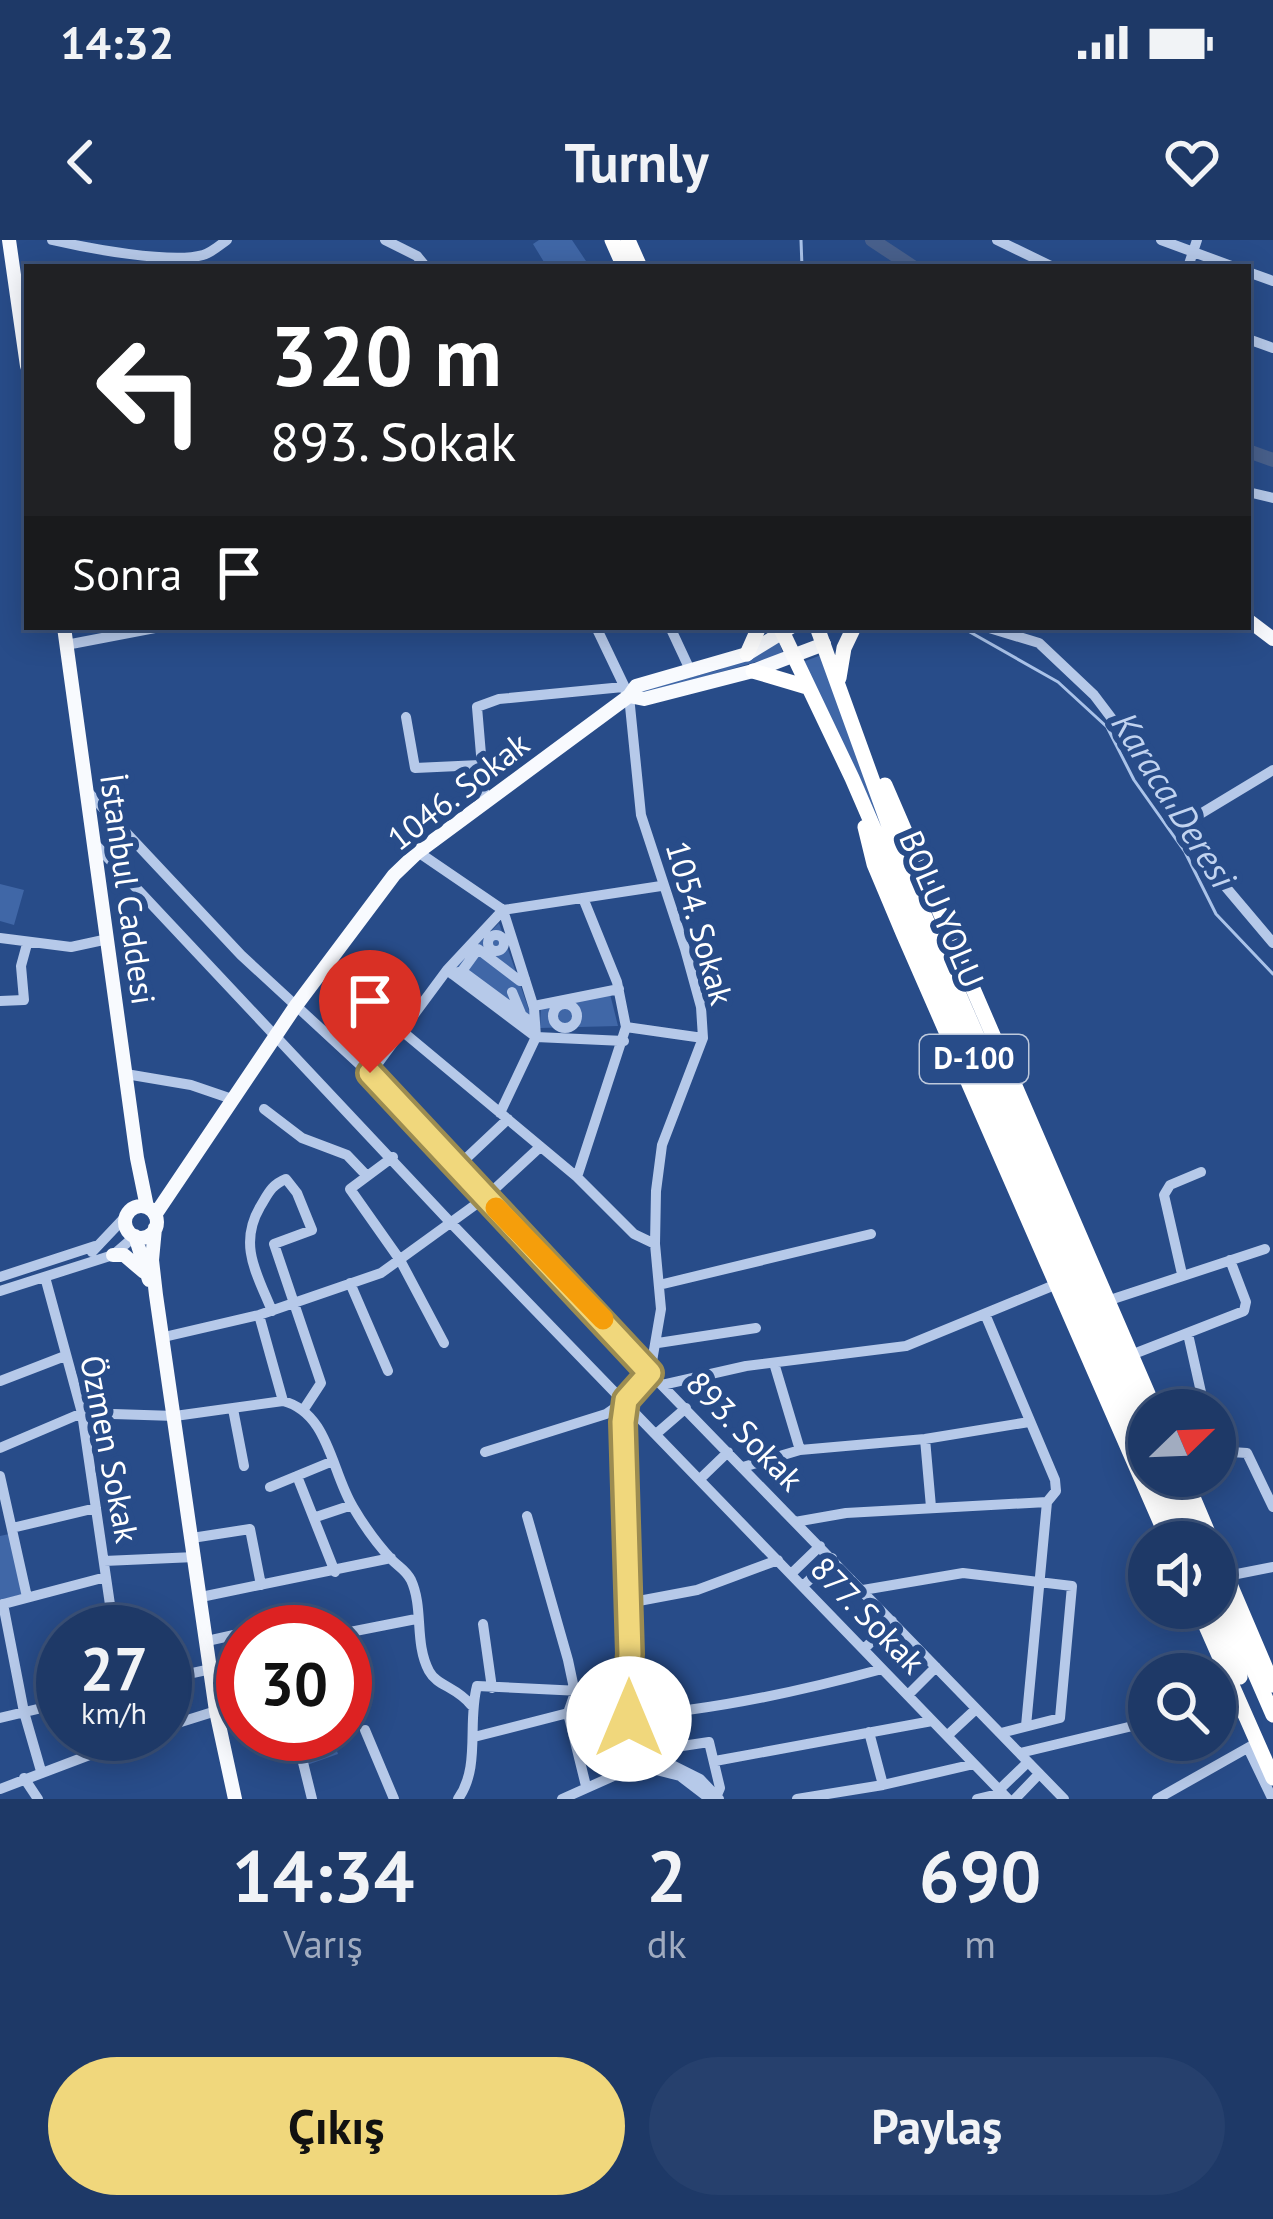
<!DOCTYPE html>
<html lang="tr">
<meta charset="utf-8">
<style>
:root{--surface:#1e3967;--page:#26406d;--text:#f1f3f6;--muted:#a1acc0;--line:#3c537b;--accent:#f0d77c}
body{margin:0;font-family:"PT Sans",sans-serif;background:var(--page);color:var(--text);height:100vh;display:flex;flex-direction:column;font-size:45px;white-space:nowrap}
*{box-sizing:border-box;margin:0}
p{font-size:39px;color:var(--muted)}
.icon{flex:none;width:66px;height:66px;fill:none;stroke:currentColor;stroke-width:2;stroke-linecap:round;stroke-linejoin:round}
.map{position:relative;height:1559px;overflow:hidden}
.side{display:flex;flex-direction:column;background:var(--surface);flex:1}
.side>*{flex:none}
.hud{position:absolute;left:24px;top:24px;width:1227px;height:366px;border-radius:0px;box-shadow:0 6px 30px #0003,0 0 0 3px var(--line);background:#202124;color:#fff;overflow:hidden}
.needle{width:78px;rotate:67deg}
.controls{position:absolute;left:1128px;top:1149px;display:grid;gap:24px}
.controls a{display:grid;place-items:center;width:108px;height:108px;border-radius:50%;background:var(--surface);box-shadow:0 6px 30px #0003,0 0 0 3px var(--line);font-size:60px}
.speed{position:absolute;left:36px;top:1365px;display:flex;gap:24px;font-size:60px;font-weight:700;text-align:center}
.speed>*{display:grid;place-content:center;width:156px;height:156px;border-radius:50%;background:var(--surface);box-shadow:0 6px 30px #0003,0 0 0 3px var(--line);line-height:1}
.speed small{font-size:30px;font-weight:400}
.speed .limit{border:18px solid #d22;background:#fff;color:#111}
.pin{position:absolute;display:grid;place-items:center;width:102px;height:102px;color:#fff;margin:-123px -51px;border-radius:50% 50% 50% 0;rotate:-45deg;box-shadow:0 0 12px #0007}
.pin .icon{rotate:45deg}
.me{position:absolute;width:132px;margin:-66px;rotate:0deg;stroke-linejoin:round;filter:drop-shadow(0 0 9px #0008)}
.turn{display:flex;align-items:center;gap:42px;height:252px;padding:0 48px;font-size:54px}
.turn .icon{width:156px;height:156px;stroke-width:2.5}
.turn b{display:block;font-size:84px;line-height:102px}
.then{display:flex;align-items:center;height:114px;padding:0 48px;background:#0003;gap:24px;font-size:45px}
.eta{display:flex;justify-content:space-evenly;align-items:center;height:204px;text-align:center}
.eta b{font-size:72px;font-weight:600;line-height:84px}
.action{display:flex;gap:24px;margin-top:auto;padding:24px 48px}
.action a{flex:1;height:138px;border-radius:72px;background:var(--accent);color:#111;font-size:48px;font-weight:600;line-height:138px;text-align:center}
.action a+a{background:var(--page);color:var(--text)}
.status{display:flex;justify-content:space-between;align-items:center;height:84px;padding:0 60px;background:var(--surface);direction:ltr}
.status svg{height:33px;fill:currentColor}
header{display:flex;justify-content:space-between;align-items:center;height:156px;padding:0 48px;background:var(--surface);font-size:54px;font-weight:600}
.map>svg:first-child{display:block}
</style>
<div class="status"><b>14:32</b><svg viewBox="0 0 49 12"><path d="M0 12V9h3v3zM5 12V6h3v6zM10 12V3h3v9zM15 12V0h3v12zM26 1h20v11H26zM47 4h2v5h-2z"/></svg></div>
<header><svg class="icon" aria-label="back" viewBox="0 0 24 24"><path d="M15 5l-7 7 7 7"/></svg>Turnly<svg class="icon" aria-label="heart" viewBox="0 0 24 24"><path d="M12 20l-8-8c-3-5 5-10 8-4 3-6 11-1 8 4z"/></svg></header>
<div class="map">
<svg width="1273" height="1559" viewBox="0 0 1273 1559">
<rect width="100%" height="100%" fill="#284c89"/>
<path fill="#4067a7" d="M539 0H572L590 27H547L533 4Z
M779 401 783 414 641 455 640 450 719 430Z
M824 414 890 608 800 423Z
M0 644 24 650 14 685 0 681Z
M499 683 531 776 453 730Z
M610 754 618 786 540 788 541 766Z
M9 1294 24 1354 0 1360V1296Z
M304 1494H331L338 1514 307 1525Z"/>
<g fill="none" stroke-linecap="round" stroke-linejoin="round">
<path stroke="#aac3e9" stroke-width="3" d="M801 0 802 27
M961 387 1058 442 1107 487 1134 540 1185 612 1216 674 1273 734"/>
<path stroke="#48608c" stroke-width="14" d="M872 0 913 27
M1248 211 1273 220"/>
<path stroke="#b6c9e9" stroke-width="10" d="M52 0C86 8 171 24 203 15 211 13 220 5 227 0
M385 0 417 16 426 27
M997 0 1053 27
M1161 0 1234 27
M1188 27 1197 0
M1248 32 1273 41
M1248 99 1273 108
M1248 252 1273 258
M670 387 691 432
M986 387 1039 403 1094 455 1125 496 1208 626 1273 703
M66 405 160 387
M406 477 415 528 480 525
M87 551 241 715 370 834 650 1133 1064 1559
M485 562 477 467 499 459 623 447 627 453
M1182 585 1273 530
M94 603 450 982 1008 1559
M418 612 503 670 661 646
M488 703a8 8 0 1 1 16 0a8 8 0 1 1-16 0Z
M0 698 71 707 108 699
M447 730 536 797 624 801
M462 731 478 709 520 741 525 739
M452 734 462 731 535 785
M512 752 522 776
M0 761 24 760 21 726 27 704
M553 776a12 12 0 1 1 24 0a12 12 0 1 1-24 0Z
M534 766 619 749
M626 787 703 798
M402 791 577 937 634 994 655 1004
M126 834 191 845 232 859
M370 834 447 730 503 670 534 768 536 797 500 873
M264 869 302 898 347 915 367 936
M393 917 350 949 400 1020 444 1103
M457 927 508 879
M577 937 626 787 617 742 583 658
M92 1012 127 975
M1182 1034 1164 955 1170 945 1201 932
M0 1037 95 1006
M45 1037 82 1173 114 1392
M350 1043 388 1131
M659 1045 871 994
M0 1051 113 1015 135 996
M1107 1061 1265 1009
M272 1071C257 1034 238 1005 260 967 268 954 271 945 286 939L297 953 312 990 274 1004 321 1143 304 1169
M985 1074 1055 1240 1056 1251 1047 1262 1026 1486
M259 1075 283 1161
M1188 1094 1205 1170
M164 1097 259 1075 381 1033 486 957 540 907
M658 1103 756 1088
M1131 1115 1244 1071 1246 1062 1230 1020
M774 1123 800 1210
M0 1141 65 1116
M662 1145 746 1126 906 1106 1057 1044
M233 1169 244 1226
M656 1194 686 1168
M925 1199 931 1267
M0 1208 82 1173 175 1176 283 1161C329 1173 331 1231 353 1267 363 1284 378 1305 392 1320 399 1327 406 1330 411 1340 424 1368 414 1403 429 1431 437 1446 457 1447 471 1465
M1215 1211 1247 1213 1273 1267
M485 1212 606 1174 626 1160 650 1133 661 1069 655 1004 656 951 662 905 703 798 701 767 685 709 641 575 629 456 596 387
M743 1227 800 1210 925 1199 1029 1182
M0 1236 27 1357
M297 1236 335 1332
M700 1239 728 1212
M270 1247 333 1221
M527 1276 568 1420 575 1453 568 1473 586 1546
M316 1277 352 1265
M795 1282 846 1273 1047 1262
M12 1288 96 1268
M192 1298 250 1289 261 1345
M104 1321 195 1317
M791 1334 820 1306
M1227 1336 1273 1327
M803 1346 832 1318
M863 1350 963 1333 1072 1346 1060 1478 1001 1493
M201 1357 391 1318
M628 1363 697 1350 778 1320
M3 1364 24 1472 41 1531
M0 1365 106 1337
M483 1384 492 1448
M248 1392 316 1380 325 1392
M345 1393 416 1379
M207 1401 243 1393
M864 1409 892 1381
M165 1439 211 1429
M618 1446 629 1479 647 1508
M908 1455 936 1427
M629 1476C715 1470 798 1452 882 1429
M0 1478 63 1463
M629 1479 626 1486 631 1511
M218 1481 243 1475
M165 1487 216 1471
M365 1490 394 1559
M869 1492 883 1545
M296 1494 312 1559
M948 1495 976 1469
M474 1497 568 1473
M1248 1508 1272 1558
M649 1511 709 1502 720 1548 717 1555
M1020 1513 1141 1484 1149 1505
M650 1514 700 1539 719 1559
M715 1521 932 1481
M644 1526 650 1514 643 1506H636L629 1514 633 1524 680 1536 710 1559
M24 1538 38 1559
M0 1549 145 1494
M999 1550 1028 1522
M458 1559C481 1527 467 1483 477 1446L601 1452 618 1446 628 1433 626 1161
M562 1559 636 1526
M797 1559 883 1545 974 1524
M977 1559 1002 1553
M1015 1559 1039 1534
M1157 1559 1258 1502"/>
<path stroke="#f8fafe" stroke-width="14" d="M9 0 27 126
M1248 380 1273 399
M64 387 137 918 147 967
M629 456 644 459 753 431 824 404
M125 982a16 16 0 1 1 32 0a16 16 0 1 1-32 0Z
M155 975 295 767 394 635 418 612 629 456 636 446 747 414 791 387
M155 988 152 1020 156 1055 216 1471 235 1559
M135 996 149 1040
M113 1015H124L144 1032"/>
<path stroke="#fff" stroke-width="15" d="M612 0 624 27
M628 0 640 27
M780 387 852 538 1149 1224
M817 387 906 633 1149 1191
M747 414 759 387
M753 431 807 447
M839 438 844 408 854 387
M885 545 1155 1170
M865 587 874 624 903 693 1169 1302
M1154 1236 1183 1302
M1169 1236 1197 1302
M1184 1236 1212 1302
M1215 1309 1273 1445
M1215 1342 1273 1475
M1198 1368 1273 1538
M1211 1368 1240 1437"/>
</g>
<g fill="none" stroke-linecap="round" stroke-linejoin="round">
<defs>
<path id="route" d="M370 833 650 1133 626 1160 623 1182 630 1414 628 1433 618 1447 629 1479"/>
</defs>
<use href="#route" stroke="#9c8c51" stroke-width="30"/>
<use href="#route" stroke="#f0d77c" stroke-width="21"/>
<path stroke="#f59e0b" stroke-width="21" d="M496 968 603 1079"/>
</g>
<g text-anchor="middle" stroke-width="12" stroke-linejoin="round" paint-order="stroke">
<rect fill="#284c89" stroke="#bec9dc" stroke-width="3" x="920" y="795" width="108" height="48" rx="9"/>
<g font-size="30" font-weight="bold" fill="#fff">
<text x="974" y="829">D-100</text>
</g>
<g font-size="33" fill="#fff" stroke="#284c89">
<text transform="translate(458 551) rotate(-38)" y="12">1046. Sokak</text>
<text transform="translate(128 649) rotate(82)" y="12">İstanbul Caddesi</text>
<text transform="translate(942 669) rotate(67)" y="12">BOLU YOLU</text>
<text transform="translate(700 683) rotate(74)" y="12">1054. Sokak</text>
<text transform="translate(745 1191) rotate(46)" y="12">893. Sokak</text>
<text transform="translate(110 1209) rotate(79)" y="12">Özmen Sokak</text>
<text transform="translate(868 1375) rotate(46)" y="12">877. Sokak</text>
</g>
<g font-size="36" font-style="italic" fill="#c1d3f0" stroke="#284c89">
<text transform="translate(1174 560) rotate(58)" y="13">Karaca Deresi</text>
</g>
</g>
</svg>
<div class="controls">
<a><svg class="needle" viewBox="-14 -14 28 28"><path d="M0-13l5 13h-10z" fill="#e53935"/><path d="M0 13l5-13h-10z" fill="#a1acc0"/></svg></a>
<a><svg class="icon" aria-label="sound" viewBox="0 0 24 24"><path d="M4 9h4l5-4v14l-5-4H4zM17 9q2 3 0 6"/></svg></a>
<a><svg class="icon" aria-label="search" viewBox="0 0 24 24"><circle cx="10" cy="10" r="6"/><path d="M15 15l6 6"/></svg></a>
</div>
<div class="speed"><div>27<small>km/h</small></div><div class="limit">30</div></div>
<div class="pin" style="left:370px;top:833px;background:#d93025"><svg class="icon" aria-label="arrive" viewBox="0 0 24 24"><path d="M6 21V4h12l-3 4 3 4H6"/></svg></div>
<svg class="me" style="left:629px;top:1479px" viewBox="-20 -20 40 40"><circle r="19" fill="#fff"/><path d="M0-13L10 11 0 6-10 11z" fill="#f0d77c"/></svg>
<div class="hud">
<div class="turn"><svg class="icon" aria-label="left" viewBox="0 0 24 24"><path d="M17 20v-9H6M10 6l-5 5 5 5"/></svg><div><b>320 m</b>893. Sokak</div></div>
<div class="then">Sonra<svg class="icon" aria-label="arrive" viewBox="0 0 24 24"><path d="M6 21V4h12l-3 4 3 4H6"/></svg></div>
</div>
</div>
<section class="side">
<div class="eta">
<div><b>14:34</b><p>Varış</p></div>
<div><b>2</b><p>dk</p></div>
<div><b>690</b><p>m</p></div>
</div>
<div class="action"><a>Çıkış</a><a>Paylaş</a></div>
</section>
